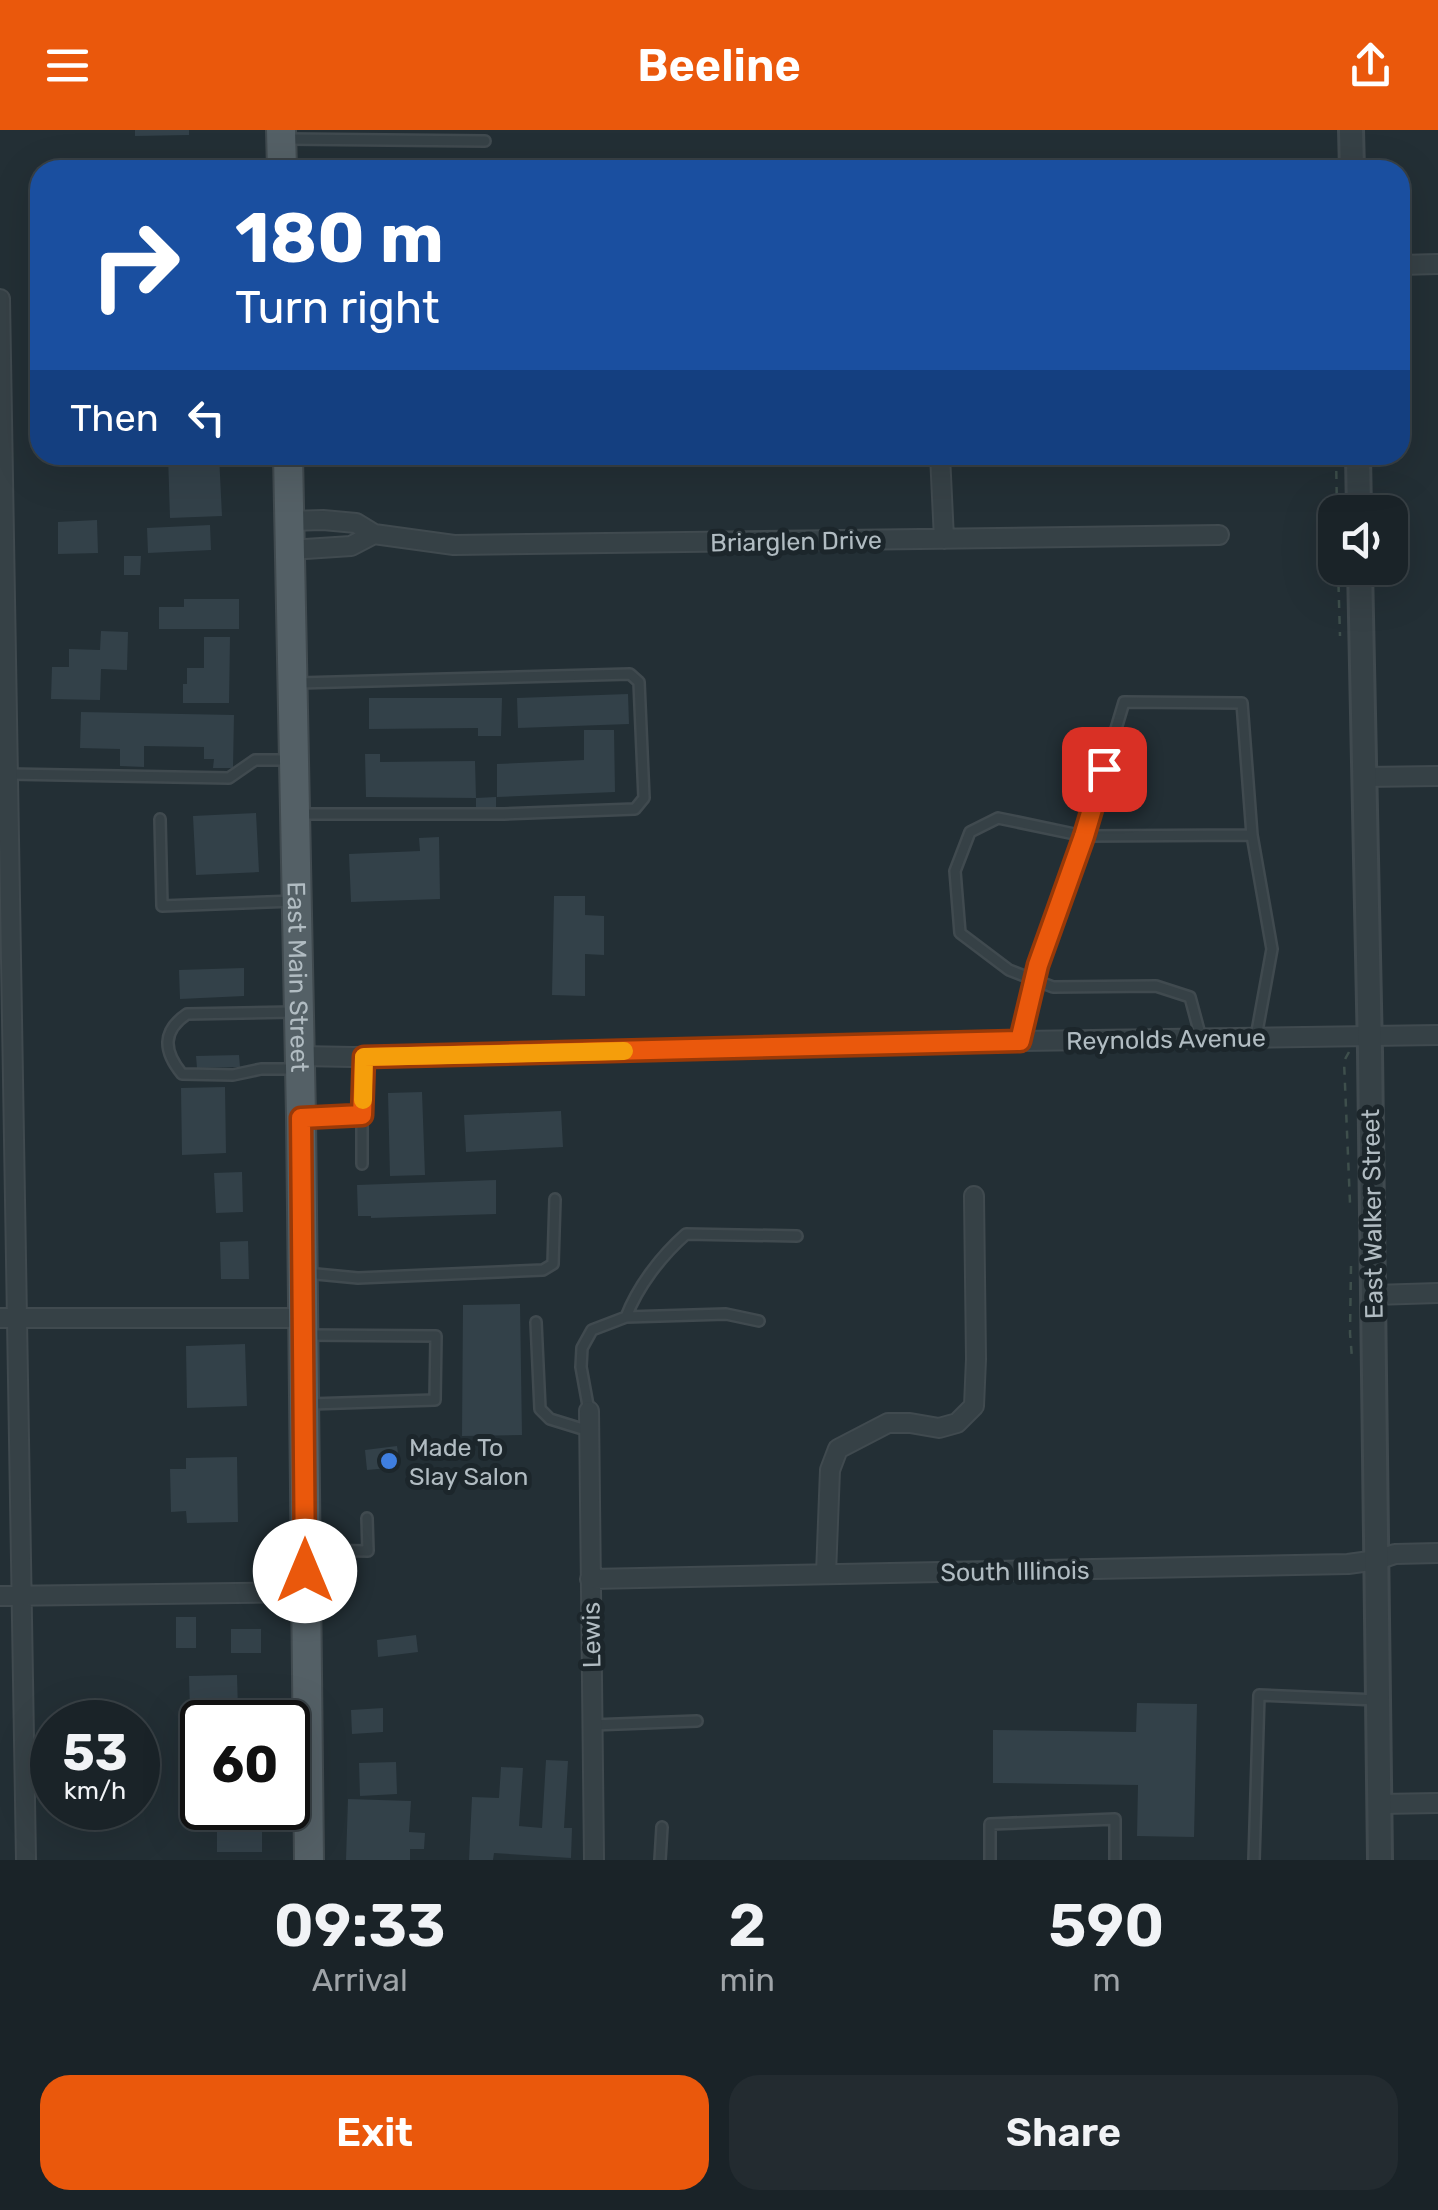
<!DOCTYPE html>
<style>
:root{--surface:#1a2328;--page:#232b30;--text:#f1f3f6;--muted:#9fa4a8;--line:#384045;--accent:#ea580c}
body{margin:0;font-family:Rubik,sans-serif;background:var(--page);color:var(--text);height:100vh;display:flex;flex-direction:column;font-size:38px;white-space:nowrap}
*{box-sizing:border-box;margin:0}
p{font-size:32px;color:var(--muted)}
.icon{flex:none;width:55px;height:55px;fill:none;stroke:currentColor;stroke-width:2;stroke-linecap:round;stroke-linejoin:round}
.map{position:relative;height:1730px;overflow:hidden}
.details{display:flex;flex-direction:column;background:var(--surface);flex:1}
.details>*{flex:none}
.guide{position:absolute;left:30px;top:30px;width:1380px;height:305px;border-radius:30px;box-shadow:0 10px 40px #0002,0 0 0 2px var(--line);background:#1a4fa0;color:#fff;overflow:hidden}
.controls{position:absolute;left:1318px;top:365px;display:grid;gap:20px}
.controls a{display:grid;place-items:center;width:90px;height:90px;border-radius:20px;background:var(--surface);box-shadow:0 10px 40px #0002,0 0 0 2px var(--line);font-size:50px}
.speed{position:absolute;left:30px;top:1570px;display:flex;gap:20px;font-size:50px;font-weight:700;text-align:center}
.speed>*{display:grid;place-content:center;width:130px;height:130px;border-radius:50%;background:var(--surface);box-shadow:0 10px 40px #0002,0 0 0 2px var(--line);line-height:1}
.speed small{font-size:25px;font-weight:400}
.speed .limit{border:5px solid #111;border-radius:15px;background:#fff;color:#111}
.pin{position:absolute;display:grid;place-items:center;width:85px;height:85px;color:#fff;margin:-42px;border-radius:20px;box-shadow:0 5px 15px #0006}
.me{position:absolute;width:110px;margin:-55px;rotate:0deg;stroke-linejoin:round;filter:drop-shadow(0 0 8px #0008)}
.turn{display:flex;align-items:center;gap:35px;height:210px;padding:0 40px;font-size:45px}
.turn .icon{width:130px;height:130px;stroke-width:2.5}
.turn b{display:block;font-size:70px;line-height:85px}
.then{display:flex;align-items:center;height:95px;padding:0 40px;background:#0003;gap:20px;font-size:38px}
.eta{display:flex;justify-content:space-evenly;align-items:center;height:170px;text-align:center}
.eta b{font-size:60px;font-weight:600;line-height:70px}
.cta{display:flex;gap:20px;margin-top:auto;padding:20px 40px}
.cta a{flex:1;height:115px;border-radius:30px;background:var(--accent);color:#fff;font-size:40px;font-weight:600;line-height:115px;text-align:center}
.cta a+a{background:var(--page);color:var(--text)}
header{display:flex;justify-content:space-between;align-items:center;height:130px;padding:0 40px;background:var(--accent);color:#fff;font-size:45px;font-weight:600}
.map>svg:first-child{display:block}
</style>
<header><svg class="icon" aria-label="menu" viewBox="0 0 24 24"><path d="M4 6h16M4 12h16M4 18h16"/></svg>Beeline<svg class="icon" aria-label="share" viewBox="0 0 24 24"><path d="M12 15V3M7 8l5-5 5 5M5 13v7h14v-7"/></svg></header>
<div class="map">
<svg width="1438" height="1730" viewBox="0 0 1438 1730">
<rect width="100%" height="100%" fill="#232f35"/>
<path fill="#334149" d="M135 0H189V5L135 6Z
M168 325H219L222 386 170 388Z
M97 390 98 423 58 424V392Z
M210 395 211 420 148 423 147 398Z
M124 426H141L140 445H124Z
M184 469H239V499H159V477H184Z
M101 501 128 502 127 540 101 539 100 570 51 569 52 537H69V519L100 520Z
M204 507H230L229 573H183V554H187V538H204Z
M628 564 629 594 518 598 517 568Z
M369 568H502L501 606H478V598L369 599Z
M81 582 234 585 233 638H213L214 629H204V617L144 616V637L120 636V619L80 618Z
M584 600H614L615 662 497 667V634L584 630Z
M365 624H380V632L475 631 476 668 496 667V686H476V668L366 667Z
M256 683 259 742 196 745 193 686Z
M439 707 440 769 351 772 349 724 420 721 419 708Z
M554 766H585V785L604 786V825L585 824V866L552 865Z
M244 838V866L180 869 179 840Z
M239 925 240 937 197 938 196 926Z
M225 957 226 1023 182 1025 181 958Z
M422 962 425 1045 390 1046 388 963Z
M561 981 563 1017 466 1022 464 985Z
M242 1042 243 1082 216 1083 214 1043Z
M496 1050V1084L371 1088V1086H358L357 1055Z
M248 1111 249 1149H221L220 1112Z
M520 1174 522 1305 462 1306 463 1175Z
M245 1214 247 1276 187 1278 186 1216Z
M397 1316 400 1337 367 1340 365 1320Z
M237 1327 238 1392 187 1393 186 1381 171 1382 170 1339H186V1328Z
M176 1487H196V1518H176Z
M231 1499H261V1523H231Z
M416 1505 418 1522 378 1527 377 1510Z
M237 1545 238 1580 190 1581 189 1546Z
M1137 1573 1197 1574 1194 1707 1137 1706 1138 1655 993 1653V1600L1136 1602Z
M383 1578V1602L352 1604 351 1580Z
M180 1585 203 1586 202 1598 179 1597Z
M546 1630 568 1631 564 1698H572L571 1728 494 1723 493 1730H469L472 1667 499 1668 501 1637 523 1638 519 1696 542 1698Z
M396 1632 397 1664 360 1666 359 1633Z
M348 1669 411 1671 409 1702 425 1703 424 1719H410V1730H346Z
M217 1678H262V1722H217Z"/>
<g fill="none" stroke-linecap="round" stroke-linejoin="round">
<defs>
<path id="service" d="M288 9 485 11
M299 553 630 544 639 552 644 668 635 679 504 684H299
M9 644 229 648 255 630H291
M160 689 162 776 294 771
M293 882 187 884C162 901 163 921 182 944L233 945 261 939H297
M1201 908 1190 867 1156 856 1053 857 1009 840 960 803 955 741 970 702 998 688 1084 706 1252 705
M1020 911 1038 835 1084 706 1124 572 1242 573 1252 705 1272 819 1256 907
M362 985 364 928
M304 987 362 985V1034
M306 1143 358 1148 543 1140 553 1134 555 1069
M626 1187C638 1156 661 1126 686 1104L797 1106
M536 1192 540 1279 550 1289 589 1301
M306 1205 436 1206 435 1270 310 1274
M589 1281 581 1237 582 1218 592 1200 626 1187 726 1184 759 1191
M308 1420 368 1421 367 1388
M592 1595 697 1591
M660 1730 662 1697
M990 1730V1694L1115 1689V1730
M1254 1730 1259 1565 1377 1570"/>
<path id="minor" d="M1400 135 1438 134
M0 169 26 1730
M940 325 944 409
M289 391 323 390 356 393 374 404 454 415 1219 405
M290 420 351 416 374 404
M1364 647 1438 646
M300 926 353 927 1020 911 1438 905
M1374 1165 1438 1163
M0 1188H303
M589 1281 594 1730
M826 1444 830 1340 838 1319 888 1293H910L939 1298 957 1293 974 1276 976 1229 974 1066
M590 1449 1348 1434 1377 1430 1395 1424 1438 1423
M0 1466 305 1462
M1380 1674 1438 1673"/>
<path id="tertiary" d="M1351 0 1352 40
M1358 325 1359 382
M1360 438 1370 922 1380 1730"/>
<g id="primary">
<path d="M281 0 282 40"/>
<path id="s1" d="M288 325 301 987 309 1730"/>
</g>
</defs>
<use href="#service" stroke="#404a4f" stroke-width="14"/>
<use href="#minor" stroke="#404a4f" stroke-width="22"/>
<use href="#tertiary" stroke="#404a4f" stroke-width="28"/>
<use href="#primary" stroke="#404a4f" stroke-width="32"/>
<path stroke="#3e4f4c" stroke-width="2.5" stroke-dasharray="8 8" stroke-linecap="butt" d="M1336 325 1337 382
M1338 438 1340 506
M1349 922 1344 931 1350 1073
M1351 1136 1350 1203 1352 1228"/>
<use href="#service" stroke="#364146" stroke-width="9"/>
<use href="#minor" stroke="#364146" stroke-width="18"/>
<use href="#tertiary" stroke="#364146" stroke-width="22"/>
<use href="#primary" stroke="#546066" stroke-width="28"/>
</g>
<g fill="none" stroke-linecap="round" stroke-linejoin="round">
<defs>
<path id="route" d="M305 1441 301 988 362 985 364 927 1020 911 1038 835 1084 706 1104 639"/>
</defs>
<use href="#route" stroke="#983908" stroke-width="25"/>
<use href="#route" stroke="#ea580c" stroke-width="18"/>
<path stroke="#f59e0b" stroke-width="18" d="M363 970 364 927 624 921"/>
</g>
<circle fill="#3f7fe0" stroke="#1c262b" stroke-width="4" cx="389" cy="1331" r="10"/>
<g text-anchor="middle" stroke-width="10" stroke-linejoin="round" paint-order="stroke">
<g font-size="25" fill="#b1bcc2" stroke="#1c262b">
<text transform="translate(796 411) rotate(-1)" y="9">Briarglen Drive</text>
<text dy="9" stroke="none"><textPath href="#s1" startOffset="522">East Main Street</textPath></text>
<text transform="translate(1166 909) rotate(-1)" y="9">Reynolds Avenue</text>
<text transform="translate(1372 1084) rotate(-91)" y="9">East Walker Street</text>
<text transform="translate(1015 1441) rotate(-1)" y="9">South Illinois</text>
<text transform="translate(591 1505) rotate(-91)" y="9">Lewis</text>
</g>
<g font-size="25" fill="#b1bcc2" stroke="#1c262b" text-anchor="start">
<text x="409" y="1326">Made To<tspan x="409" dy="29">Slay Salon</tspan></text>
</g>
</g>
</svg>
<div class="controls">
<a><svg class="icon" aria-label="sound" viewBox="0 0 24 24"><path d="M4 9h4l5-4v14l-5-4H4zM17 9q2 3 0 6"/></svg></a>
</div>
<div class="speed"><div>53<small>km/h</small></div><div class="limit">60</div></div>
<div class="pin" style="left:1104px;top:639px;background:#d93025"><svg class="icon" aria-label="arrive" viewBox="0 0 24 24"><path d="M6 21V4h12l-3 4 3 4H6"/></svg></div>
<svg class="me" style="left:305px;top:1441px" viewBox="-20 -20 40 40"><circle r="19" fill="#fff"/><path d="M0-13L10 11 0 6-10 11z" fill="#ea580c"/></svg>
<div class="guide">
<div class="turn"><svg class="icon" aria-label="right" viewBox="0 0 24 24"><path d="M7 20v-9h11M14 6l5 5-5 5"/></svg><div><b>180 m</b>Turn right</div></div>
<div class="then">Then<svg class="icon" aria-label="left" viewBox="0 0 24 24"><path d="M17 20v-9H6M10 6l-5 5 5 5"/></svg></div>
</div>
</div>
<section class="details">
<div class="eta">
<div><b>09:33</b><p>Arrival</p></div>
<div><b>2</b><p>min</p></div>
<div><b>590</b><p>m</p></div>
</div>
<div class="cta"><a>Exit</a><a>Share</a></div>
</section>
